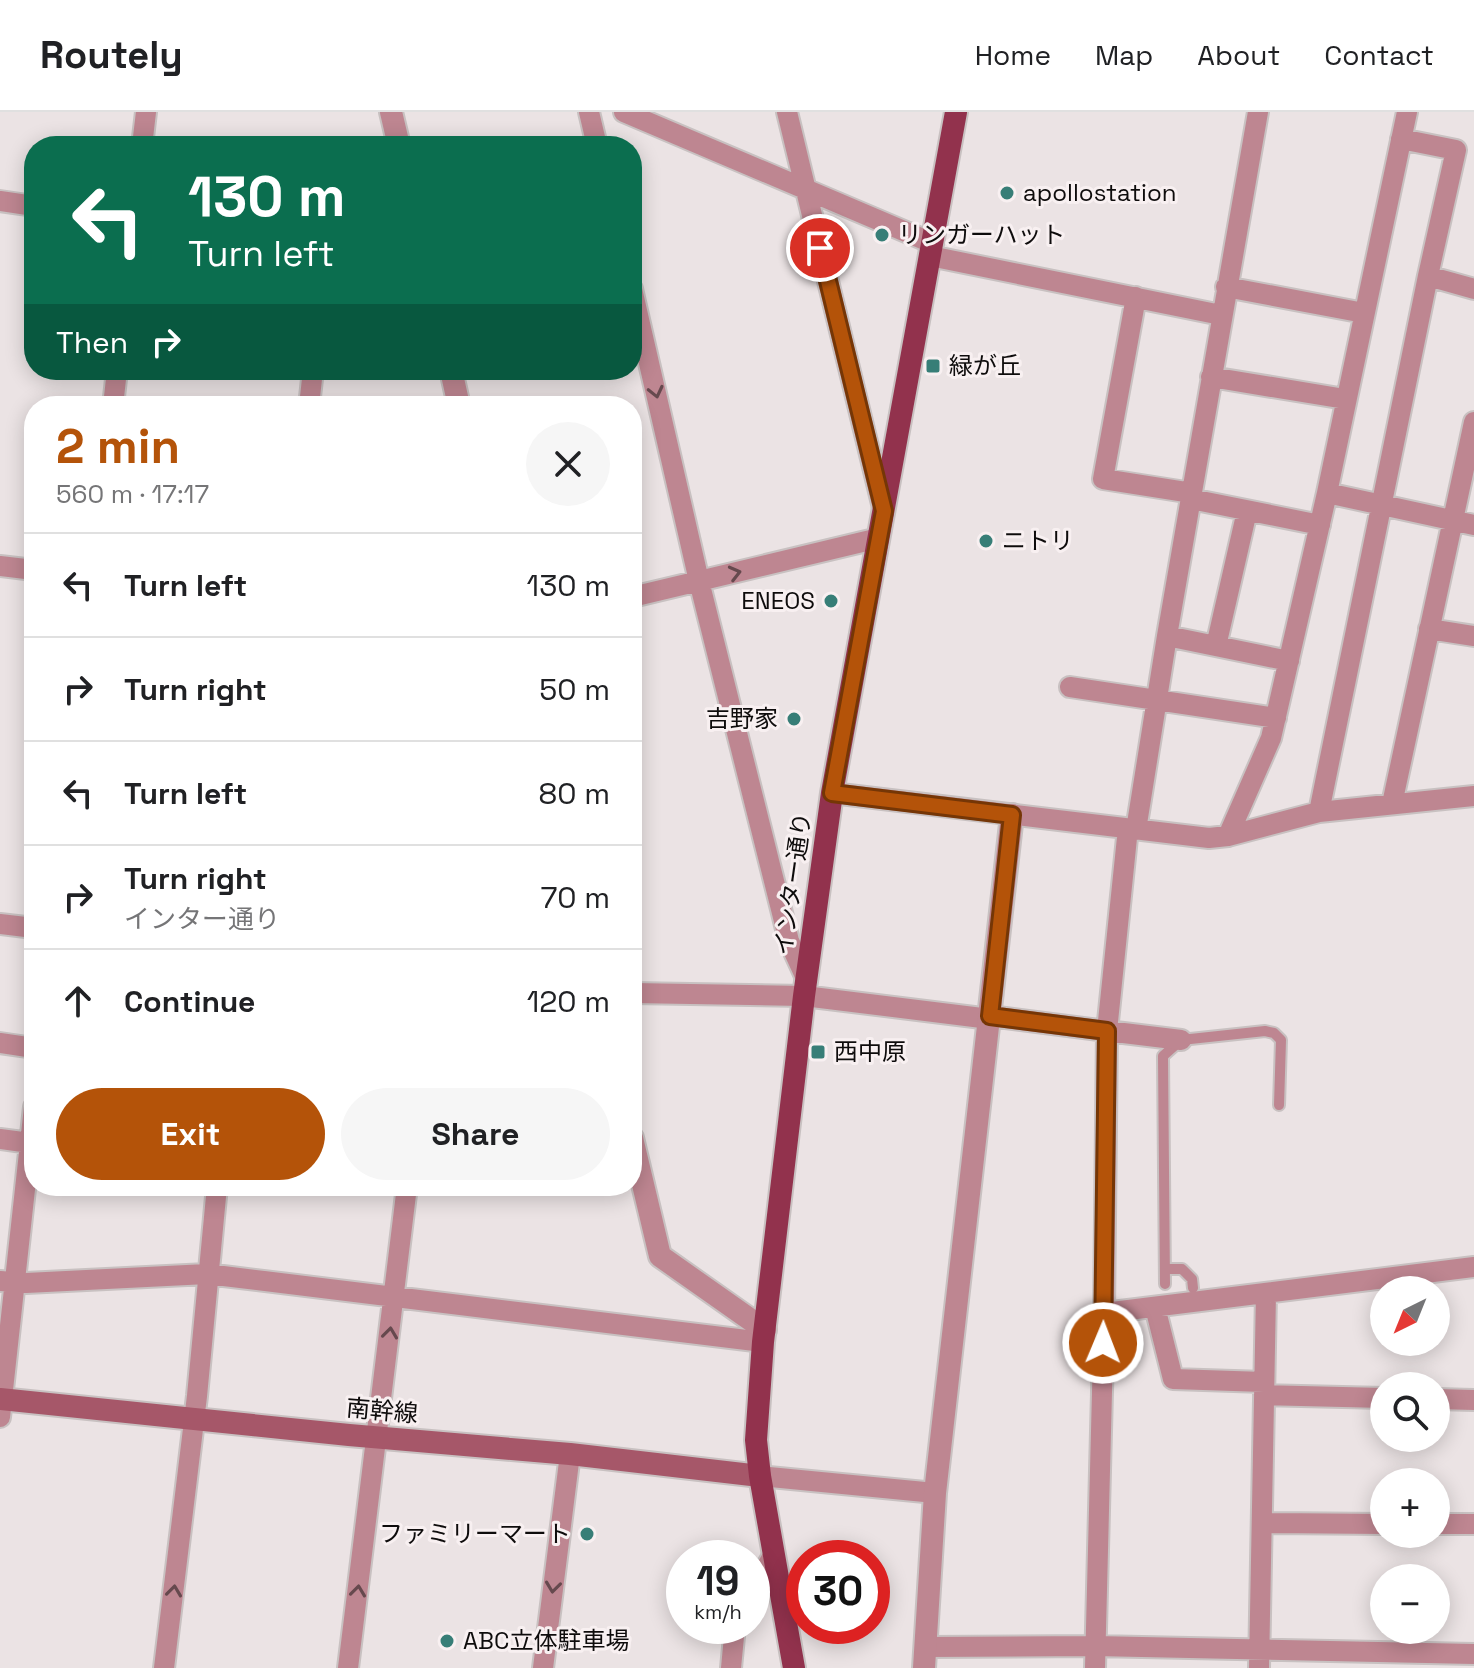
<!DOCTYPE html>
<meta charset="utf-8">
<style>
:root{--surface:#fff;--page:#f6f6f6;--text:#202124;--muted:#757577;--line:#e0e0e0;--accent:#b45309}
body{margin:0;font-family:"Space Grotesk","Noto Sans JP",sans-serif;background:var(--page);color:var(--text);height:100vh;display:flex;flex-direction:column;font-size:30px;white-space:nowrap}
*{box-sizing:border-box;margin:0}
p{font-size:26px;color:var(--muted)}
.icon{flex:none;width:44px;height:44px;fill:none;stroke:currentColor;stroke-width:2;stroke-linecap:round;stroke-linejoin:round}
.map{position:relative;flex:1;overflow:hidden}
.drawer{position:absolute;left:24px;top:284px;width:618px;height:800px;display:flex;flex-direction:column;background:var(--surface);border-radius:32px;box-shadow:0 4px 20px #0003}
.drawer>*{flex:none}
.hud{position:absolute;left:24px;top:24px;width:618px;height:244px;border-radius:32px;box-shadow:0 4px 20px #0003;background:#0b6e4f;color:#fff;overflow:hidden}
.needle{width:52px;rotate:223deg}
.fabs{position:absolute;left:1370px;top:1164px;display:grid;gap:16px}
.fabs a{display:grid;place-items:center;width:80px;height:80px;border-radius:50%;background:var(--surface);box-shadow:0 4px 20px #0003;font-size:40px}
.speed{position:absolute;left:666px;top:1428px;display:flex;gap:16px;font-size:40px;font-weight:700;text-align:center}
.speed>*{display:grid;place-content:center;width:104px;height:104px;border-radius:50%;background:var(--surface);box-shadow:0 4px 20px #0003;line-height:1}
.speed small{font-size:20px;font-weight:400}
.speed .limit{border:12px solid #d22;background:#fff;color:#111}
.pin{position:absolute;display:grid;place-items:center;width:68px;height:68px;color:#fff;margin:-34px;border:4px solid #fff;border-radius:50%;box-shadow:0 2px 8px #0007}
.me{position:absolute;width:88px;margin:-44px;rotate:1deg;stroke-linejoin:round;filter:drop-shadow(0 0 6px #0008)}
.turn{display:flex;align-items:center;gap:28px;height:168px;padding:0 32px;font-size:36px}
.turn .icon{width:104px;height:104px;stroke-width:2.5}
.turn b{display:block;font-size:56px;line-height:68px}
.then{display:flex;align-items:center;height:76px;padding:0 32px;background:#0003;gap:16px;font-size:30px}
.round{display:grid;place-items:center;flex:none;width:84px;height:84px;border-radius:42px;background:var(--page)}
.summary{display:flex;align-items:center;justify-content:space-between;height:136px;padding:0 32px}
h1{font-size:48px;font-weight:700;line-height:60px;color:var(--accent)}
.action{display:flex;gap:16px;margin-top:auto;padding:16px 32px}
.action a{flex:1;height:92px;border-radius:48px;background:var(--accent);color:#fff;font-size:32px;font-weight:700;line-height:92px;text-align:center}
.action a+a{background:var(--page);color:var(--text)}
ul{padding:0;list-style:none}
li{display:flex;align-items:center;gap:24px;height:104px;padding:0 32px;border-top:2px solid var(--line)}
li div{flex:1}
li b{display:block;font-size:30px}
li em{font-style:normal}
header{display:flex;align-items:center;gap:48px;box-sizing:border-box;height:112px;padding:0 40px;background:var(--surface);border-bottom:2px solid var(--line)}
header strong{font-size:38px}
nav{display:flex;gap:44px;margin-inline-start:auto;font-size:28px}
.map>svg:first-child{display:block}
</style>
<header>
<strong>Routely</strong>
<nav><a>Home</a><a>Map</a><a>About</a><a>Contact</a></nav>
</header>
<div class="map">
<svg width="1474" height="1556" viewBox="0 0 1474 1556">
<rect width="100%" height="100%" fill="#ebe3e4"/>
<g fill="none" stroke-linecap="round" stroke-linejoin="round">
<defs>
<path id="service" d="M1165 1157H1182L1192 1167 1193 1176
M1165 1172 1163 944 1181 928 1265 919 1274 921 1281 928 1279 993"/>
<path id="minor" d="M589 0 597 34
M624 0 932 131
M787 0 883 396
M1401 27 1456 38 1428 164 1474 177
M142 34 146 0
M0 89 34 94
M930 144 1221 203
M1226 175 1364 201
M632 177 699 469 789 829 806 866
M1136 185 1103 367 1192 381
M1211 265 1345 287
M113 294 117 258
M309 294 313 258
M1327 381 1474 413
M1191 387 1320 413
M0 454 34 458
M632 485 879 426
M1429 517 1474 524
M1167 524 1289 549
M1216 534 1247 399
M1070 575 1276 606
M832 681 1209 726 1228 724 1319 700 1474 684
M1392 692 1474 310
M1319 700 1428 164
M1128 716 1107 919 1181 928
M1136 718 1167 524 1258 0
M1228 724 1271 626 1327 381 1407 0
M0 812 34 816
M632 881 804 884 990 907
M990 904 1107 919 1104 1201 1095 1556
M0 931 34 936
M0 1027 30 1031
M0 1169 26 1171 207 1162 763 1230
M1155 1195 1173 1267 1264 1270
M1104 1201 1474 1155
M1264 1283 1384 1286
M1436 1287 1474 1288
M0 1305 34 995
M760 1364 935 1381
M1262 1411 1384 1412
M1436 1412H1474
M752 1473 762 1463 774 1442
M925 1535 1095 1534 1474 1542
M164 1556 197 1284 217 1074
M348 1556 407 1074
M543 1556 570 1342
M731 1556 735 1514
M1259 1556 1266 1181"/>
<path id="tertiary" d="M391 0 399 34
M451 258 459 294
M632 1026 660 1144 765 1218
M924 1556 935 1381 1012 703"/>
<path id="secondary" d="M0 1287 349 1323 570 1342 760 1364"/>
<path id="primary" d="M794 1556 760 1364 756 1328 763 1230 804 884 832 681 956 0"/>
</defs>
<use href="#service" stroke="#c8c1c1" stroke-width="14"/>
<use href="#minor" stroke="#c8c1c1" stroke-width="24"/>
<use href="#tertiary" stroke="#c8c1c1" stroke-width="26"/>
<use href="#secondary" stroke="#c8c1c1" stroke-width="26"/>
<use href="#primary" stroke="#c8c1c1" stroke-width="26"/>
<use href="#service" stroke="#be8691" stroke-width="10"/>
<use href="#minor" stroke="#be8691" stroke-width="20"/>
<use href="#tertiary" stroke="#be8691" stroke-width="22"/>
<use href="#secondary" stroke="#a65769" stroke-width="22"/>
<use href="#primary" stroke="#92324d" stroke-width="22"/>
</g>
<defs><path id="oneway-chevron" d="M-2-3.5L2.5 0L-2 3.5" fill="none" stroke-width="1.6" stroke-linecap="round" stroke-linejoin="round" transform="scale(2)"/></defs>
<g stroke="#66494e">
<use href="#oneway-chevron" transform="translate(656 280) rotate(77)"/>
<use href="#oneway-chevron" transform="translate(735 461) rotate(-14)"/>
<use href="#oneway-chevron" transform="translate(390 1221) rotate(-83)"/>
<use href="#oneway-chevron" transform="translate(553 1475) rotate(97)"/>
<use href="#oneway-chevron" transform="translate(174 1479) rotate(-83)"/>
<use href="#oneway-chevron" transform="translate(358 1479) rotate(-83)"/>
</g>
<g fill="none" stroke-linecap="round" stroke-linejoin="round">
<defs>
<path id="route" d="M820 136 884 399 832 681 1012 703 990 904 1107 919 1103 1231"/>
</defs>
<use href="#route" stroke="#753606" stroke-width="20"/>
<use href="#route" stroke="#b45309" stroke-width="14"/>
</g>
<g fill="#377e77" stroke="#f8f0f1" stroke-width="3">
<circle cx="1007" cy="81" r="8"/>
<circle cx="882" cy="123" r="8"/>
<rect x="925" y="246" width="16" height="16" rx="4"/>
<circle cx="986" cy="429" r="8"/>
<circle cx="831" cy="489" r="8"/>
<circle cx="794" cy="607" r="8"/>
<rect x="810" y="932" width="16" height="16" rx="4"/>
<circle cx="587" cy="1422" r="8"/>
<circle cx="447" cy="1529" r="8"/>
</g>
<g text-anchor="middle" stroke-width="6" stroke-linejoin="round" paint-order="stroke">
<g font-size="24" fill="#0e0c0c" stroke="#f8f0f1" text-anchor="start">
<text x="1023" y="89">apollostation</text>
<text x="898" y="131">リンガーハット</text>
<text x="949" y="262">緑が丘</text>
<text x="1002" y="437">ニトリ</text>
<text x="815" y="497" text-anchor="end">ENEOS</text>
<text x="778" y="615" text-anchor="end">吉野家</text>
<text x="834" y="948">西中原</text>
<text x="571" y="1430" text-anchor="end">ファミリーマート</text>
<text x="463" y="1537">ABC立体駐車場</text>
</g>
<g font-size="24" fill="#0e0c0c" stroke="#f8f0f1">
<text transform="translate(793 772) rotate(-82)" y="8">インター通り</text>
<text transform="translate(382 1299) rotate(5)" y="8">南幹線</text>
</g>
</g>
</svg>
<div class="fabs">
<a><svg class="needle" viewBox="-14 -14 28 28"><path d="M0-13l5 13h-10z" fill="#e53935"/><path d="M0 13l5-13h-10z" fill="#757577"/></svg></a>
<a><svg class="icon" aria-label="search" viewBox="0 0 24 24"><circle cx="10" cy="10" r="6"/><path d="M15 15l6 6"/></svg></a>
<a>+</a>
<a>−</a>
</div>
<div class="speed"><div>19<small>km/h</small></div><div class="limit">30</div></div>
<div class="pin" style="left:820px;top:136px;background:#d93025"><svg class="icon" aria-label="arrive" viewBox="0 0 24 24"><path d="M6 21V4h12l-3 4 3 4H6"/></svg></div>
<svg class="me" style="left:1103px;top:1231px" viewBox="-20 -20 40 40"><circle r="17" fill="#b45309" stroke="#fff" stroke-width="3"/><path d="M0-11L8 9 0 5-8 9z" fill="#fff"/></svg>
<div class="hud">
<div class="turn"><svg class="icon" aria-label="left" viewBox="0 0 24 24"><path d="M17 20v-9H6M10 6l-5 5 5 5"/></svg><div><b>130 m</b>Turn left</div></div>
<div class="then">Then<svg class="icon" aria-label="right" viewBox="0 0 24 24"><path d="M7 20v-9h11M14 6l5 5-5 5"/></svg></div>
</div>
<section class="drawer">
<div class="summary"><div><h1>2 min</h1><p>560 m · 17:17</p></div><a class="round"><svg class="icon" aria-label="close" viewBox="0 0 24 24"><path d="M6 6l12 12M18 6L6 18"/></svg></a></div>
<ul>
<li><svg class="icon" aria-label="left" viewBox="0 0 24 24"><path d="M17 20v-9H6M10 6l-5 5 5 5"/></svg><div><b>Turn left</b></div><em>130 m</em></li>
<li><svg class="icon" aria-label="right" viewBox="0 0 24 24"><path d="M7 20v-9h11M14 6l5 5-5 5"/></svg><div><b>Turn right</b></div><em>50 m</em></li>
<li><svg class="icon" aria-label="left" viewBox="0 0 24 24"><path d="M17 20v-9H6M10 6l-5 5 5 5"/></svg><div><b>Turn left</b></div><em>80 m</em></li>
<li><svg class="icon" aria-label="right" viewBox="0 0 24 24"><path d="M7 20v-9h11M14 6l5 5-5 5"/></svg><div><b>Turn right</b><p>インター通り</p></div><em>70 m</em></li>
<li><svg class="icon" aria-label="ahead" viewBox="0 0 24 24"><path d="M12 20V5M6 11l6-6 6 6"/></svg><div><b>Continue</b></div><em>120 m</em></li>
</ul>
<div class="action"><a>Exit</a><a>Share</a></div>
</section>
</div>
